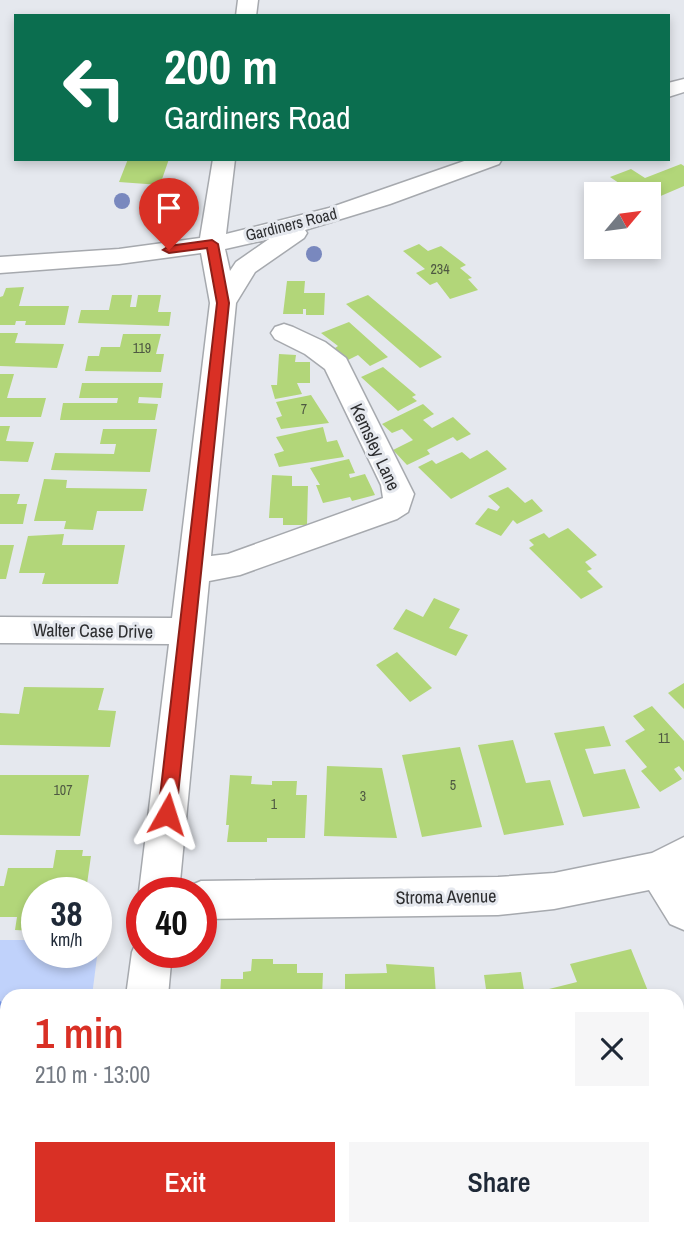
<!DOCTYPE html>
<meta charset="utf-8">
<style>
:root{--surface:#fff;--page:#f6f6f7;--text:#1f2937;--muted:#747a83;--accent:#d93025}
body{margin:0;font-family:"Archivo Narrow",sans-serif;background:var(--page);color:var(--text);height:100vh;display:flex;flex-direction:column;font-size:26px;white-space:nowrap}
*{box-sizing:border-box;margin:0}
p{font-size:23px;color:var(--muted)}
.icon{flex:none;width:38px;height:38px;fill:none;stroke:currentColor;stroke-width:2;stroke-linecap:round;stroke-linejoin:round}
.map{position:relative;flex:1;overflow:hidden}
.details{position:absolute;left:0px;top:989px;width:684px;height:247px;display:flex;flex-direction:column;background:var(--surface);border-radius:21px 21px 0 0;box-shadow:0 4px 10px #0003}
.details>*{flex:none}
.top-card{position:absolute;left:14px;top:14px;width:656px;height:147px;border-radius:0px;box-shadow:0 4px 10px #0003;background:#0b6e4f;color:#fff;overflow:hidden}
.needle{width:46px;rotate:61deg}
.fabs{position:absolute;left:584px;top:182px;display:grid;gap:14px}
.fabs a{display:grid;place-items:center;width:77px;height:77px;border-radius:0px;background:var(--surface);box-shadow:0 4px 10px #0003;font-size:35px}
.speed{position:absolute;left:21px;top:877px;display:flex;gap:14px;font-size:35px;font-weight:700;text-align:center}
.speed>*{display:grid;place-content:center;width:91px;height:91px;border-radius:50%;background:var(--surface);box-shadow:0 4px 10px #0003;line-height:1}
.speed small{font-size:18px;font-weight:400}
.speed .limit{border:10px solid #d22;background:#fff;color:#111}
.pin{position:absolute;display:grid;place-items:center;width:60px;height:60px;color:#fff;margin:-72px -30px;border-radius:50% 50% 50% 0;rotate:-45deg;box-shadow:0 0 7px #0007}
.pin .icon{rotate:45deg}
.me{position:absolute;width:77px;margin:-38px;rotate:6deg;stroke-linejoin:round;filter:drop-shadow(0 0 5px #0008)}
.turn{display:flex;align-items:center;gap:24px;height:147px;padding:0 35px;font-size:32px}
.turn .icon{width:91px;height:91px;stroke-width:2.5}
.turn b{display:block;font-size:49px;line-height:60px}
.round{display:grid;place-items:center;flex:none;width:74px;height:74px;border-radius:0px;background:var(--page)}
.overview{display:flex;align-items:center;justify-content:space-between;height:119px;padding:0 35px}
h1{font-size:42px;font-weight:600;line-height:52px;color:var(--accent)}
.action{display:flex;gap:14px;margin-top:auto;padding:14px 35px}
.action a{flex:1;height:80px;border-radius:0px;background:var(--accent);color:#fff;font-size:28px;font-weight:600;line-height:80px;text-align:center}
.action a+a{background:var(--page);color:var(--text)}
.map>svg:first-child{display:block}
</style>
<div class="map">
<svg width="684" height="1235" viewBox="0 0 684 1235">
<rect width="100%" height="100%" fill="#e5e8ee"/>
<path fill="#c0d2fb" d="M0 940H37V952H96V941H99L92 996H7V1228L60 1229 59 1235H0Z"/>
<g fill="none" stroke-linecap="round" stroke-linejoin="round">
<path fill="#7998ea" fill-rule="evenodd" d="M0 1001 7 1005V1017L0 1013Z"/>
</g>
<path fill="#b2d679" d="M128 159H169L160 185 119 182Z
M681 164 684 166V186L649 201V194H635L610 177 631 169 645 178Z
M419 244 428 251 441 246 466 265 460 268 472 278 468 279 478 290 450 299 437 282 430 285 416 273 425 269 403 251Z
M287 281H305L304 293H325L324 315H306V309H303V314H283Z
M24 287 19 306H69L65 325H25L26 321H16L15 325H0V297L3 296 6 288Z
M112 295H132L130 307H136L138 295H161L158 312H171L169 326 78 323 81 310H109Z
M368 295 442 357 420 368 346 304Z
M349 322 388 357 370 366 358 355 348 360 335 348 338 346 321 333Z
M0 333H18L15 343 64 344 57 368 0 366Z
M123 334H161L156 354H164L161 372 85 371 88 356H99L101 347H120Z
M279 354 296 355 295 362H310V383H297L302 394 275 399 271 385H277Z
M383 367 416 395 412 397 417 401 398 411 361 377Z
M0 374H14L7 398H46L41 417H0Z
M82 383H163L161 398 139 397 138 403 158 404 155 420H60L63 403H117L118 398H79Z
M311 395 329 423 281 429 276 418 282 416 276 402Z
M423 404 434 414 423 420 432 428 453 417 471 434 457 441 453 437 427 450 430 454 407 465 393 450 413 440 402 429 392 433 382 424Z
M0 426H10L6 441 34 442 28 462 0 461Z
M323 427 327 442 337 440 344 457 279 467 274 454 284 451 276 437Z
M103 429H157L150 472 51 470 55 453 114 454 116 444H100Z
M487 450 507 469 451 499 418 467 432 460 436 464 462 452 470 459Z
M349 459 355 473 349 474 350 478 365 474 375 495 352 501 350 497 323 503 316 485H320L310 468Z
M272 475 292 476V486H308L307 525H283V518H269Z
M44 479 67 480 66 488 147 489 143 511H97L93 530 64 529 66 521H34Z
M508 487 525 503 532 499 543 511 517 524 513 520 501 536 475 524 488 508 497 511 500 507 488 496Z
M0 494H20L17 504H27L23 524H0Z
M568 528 597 555 585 562 592 569 587 571 603 587 581 599 529 548 534 545 529 540 544 533 549 538Z
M64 534 62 545H125L118 584H42L45 573H19L28 536Z
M0 545H14L6 579H0Z
M434 598 460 609 449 628 468 635 456 656 393 629 406 609 423 617Z
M397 652 432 688 410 702 376 665Z
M684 683V709L668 693Z
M24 687 104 688 98 710 116 711 110 747 0 745V713L19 714Z
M652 706 684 741V772L679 766 674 769 682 779 660 792 641 771 647 767 625 741 645 730 633 716Z
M604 726 611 746 585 749 594 774 625 769 640 808 583 817 554 733Z
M513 740 526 783 550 780 564 825 504 835 478 745Z
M460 747 482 827 422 837 402 755Z
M327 766 382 768 397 838 324 836Z
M0 775H89L80 836 0 835Z
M230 775 252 776 251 784 272 785V781H297L296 795H307L305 838H267V842H227L229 825H226Z
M56 850H83L82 856H91L87 884H80L78 892H37V937H33L34 931 15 930 17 917H0V886H4L8 868H53Z
M631 949 650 996H551L549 989 577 982 570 964Z
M252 959H273V964H297V973H323L322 996H220L221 979H243V972L251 971Z
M386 964 434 967 436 995 345 996V974L387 973Z
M521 972 525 996H487L484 975Z
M677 1033 684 1045V1108L677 1110Z
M684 1132V1225L677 1227V1134Z
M219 1228H260V1235H219Z
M347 1228H411V1235H347Z
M432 1228H517L518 1235H432Z
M543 1228H596L597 1235H544Z"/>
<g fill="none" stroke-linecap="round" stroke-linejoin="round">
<defs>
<path id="minor" d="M238 0H258L256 16H236Z
M684 79V92L668 97V83Z
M213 159H235L226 234 329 208 470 159H502L499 164 390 204 305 230 307 233 304 238 255 272 236 303 211 556 228 554 383 498 381 485 325 369 305 354 275 339 271 333 275 327 284 324 293 327 325 342 346 358 414 494 408 512 397 519 240 575 209 581 179 892H142V898L139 892 169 644 0 643V617L172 618 210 303 201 253 119 264 0 273V257L119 249 200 238ZM269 239 236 262 230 271 225 249Z
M684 837V930L670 924 649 890 554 909 498 915 201 919V892H184L187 887 201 881 498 877 554 873 652 853Z
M142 936V952H172L168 996H126L132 952 138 938Z
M98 1228H145V1235H97Z"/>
</defs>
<use href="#minor" stroke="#a6a9ae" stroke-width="3"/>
<path stroke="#9b9da1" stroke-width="5" stroke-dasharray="2.5 7" stroke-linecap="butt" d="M0 1212 7 1217
M17 1228 22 1235"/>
<use href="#minor" fill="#fff" fill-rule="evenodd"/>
</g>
<g fill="#7988be">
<circle cx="122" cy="201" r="8"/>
<circle cx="314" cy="254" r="8"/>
</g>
<path fill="#d93025" stroke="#8d1f18" stroke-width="2" d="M212 240 218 244 229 303 176 814 173 820 167 822 161 820 158 814 217 303 207 248 169 253 163 250 169 246Z"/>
<g text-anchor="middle" stroke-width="6" stroke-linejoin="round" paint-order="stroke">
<g font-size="14" fill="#4e5842">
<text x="440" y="274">234</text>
<text x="142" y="353">119</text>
<text x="304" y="414">7</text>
<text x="664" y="743">11</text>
<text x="453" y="790">5</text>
<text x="63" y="795">107</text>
<text x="363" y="801">3</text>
<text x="274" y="809">1</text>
</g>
<g font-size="16" fill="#2d2e30" stroke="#e5e8ee">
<text transform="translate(291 224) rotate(-14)" y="6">Gardiners Road</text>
</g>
<g font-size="18" fill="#2d2e30" stroke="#e5e8ee">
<text transform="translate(375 447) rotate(65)" y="6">Kemsley Lane</text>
<text transform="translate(93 631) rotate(1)" y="6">Walter Case Drive</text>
<text transform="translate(446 897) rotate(-1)" y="6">Stroma Avenue</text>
</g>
</g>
</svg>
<div class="fabs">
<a><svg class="needle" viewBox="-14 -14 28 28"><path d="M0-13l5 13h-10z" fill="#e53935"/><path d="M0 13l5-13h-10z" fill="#747a83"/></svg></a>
</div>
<div class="speed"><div>38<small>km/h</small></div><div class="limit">40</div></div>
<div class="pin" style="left:169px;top:250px;background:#d93025"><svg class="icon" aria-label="arrive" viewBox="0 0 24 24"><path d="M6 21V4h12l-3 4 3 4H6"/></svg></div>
<svg class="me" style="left:167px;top:814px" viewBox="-20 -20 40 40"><path d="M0-17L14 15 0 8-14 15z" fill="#d93025" stroke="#fff" stroke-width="4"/></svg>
<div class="top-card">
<div class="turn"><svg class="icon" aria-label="left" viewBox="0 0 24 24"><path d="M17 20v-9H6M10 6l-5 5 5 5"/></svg><div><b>200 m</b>Gardiners Road</div></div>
</div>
<section class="details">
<div class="overview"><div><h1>1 min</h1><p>210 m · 13:00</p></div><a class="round"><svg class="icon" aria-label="close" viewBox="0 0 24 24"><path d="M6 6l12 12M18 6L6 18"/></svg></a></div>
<div class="action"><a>Exit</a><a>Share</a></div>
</section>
</div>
